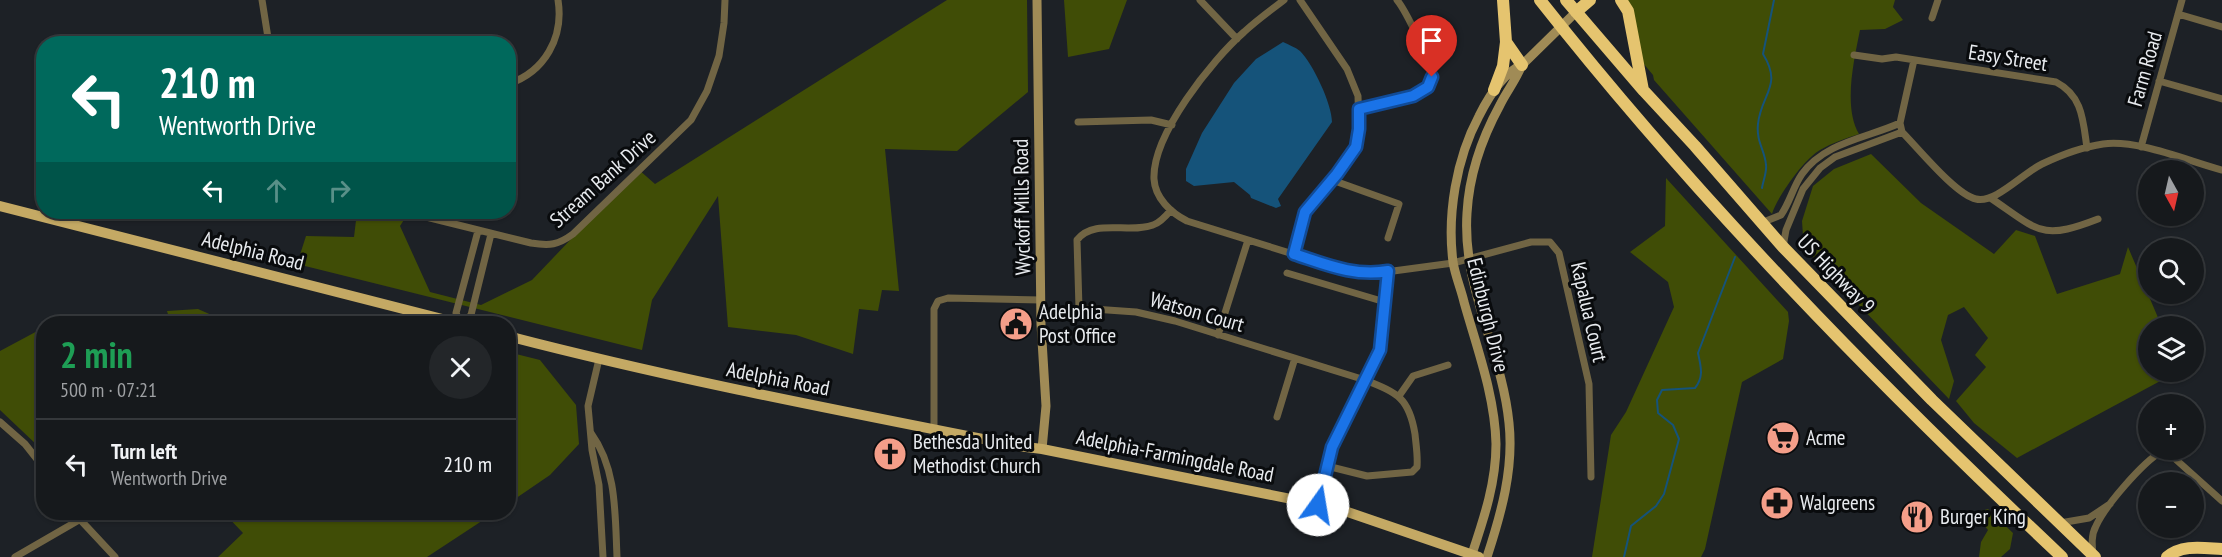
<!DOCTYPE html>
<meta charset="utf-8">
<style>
:root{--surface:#16191c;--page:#232629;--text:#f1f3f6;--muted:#9ea0a3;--line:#35383b}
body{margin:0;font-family:"PT Sans Narrow",sans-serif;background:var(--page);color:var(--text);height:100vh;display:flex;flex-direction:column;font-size:22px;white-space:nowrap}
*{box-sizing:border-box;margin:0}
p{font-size:20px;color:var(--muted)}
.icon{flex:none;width:33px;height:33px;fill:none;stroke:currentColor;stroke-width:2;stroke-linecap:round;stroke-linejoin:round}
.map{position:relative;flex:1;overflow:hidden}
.panel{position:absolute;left:36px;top:316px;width:480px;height:204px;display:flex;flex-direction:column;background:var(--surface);border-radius:24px;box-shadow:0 2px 4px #0004,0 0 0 2px var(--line)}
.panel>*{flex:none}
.hud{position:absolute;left:36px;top:36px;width:480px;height:183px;border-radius:24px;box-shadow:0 2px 4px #0004,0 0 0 2px var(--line);background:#00695c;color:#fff;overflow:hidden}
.needle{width:39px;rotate:172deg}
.buttons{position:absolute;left:2138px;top:160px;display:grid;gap:12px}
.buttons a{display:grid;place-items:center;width:66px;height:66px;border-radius:50%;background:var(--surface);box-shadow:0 2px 4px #0004,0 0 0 2px var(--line);font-size:30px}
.pin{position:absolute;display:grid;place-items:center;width:51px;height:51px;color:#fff;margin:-62px -26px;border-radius:50% 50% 50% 0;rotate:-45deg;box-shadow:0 0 6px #0007}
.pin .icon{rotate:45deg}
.me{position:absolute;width:66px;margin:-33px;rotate:13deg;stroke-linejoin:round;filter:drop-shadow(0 0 4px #0008)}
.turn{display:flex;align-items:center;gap:21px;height:126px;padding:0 24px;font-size:27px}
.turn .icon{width:78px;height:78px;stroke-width:2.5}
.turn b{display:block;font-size:42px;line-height:51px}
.lanes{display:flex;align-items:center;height:57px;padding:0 24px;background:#0003;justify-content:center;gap:30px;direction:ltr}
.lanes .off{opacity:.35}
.round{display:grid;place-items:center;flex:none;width:63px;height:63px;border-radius:32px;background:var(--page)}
.head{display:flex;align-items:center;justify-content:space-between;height:102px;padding:0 24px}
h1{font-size:36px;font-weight:600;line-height:45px;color:#1e9e55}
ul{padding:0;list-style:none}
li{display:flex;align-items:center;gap:18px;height:90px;padding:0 24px;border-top:2px solid var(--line)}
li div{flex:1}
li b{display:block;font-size:22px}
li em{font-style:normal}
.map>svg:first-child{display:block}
</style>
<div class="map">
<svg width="2222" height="557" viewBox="0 0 2222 557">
<rect width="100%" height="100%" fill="#1d2126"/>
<path fill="#404d06" d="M947 0H1027L1028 92 957 151 885 149 899 291 882 290 878 311 859 309 853 354 796 335 728 327 718 196 652 300 642 350 297 264 306 236 354 237 357 212H409L400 226 430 292 481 305 532 280 638 169 655 184Z
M1064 0H1127L1109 49 1068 57Z
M1627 0H1895L1893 7 1903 20 1885 29 1860 30C1854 60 1843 107 1859 134 1846 138 1832 143 1820 150 1805 158 1777 197 1772 214L1654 80 1653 75 1643 63Z
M1871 154 1921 203 1994 254 2016 230 2035 236 2057 294 2120 274 2128 247 2162 327H2148V372H2177L2017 458 1974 423 1956 401 1986 367 1975 355 1988 338 1964 307 1948 315 1941 340 1954 381 1949 399 1810 254 1803 236 1802 221 1813 186 1834 169Z
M1666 178 1788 312 1789 321 1783 359 1742 382 1705 549 1701 557H1592L1611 435 1626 412 1674 307 1668 282 1630 252 1665 226Z
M198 309 232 324H171L167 311Z
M43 328 44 443 38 446 0 410V351Z
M508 352 540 360 576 405 579 444 550 475 509 503Z
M1988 509 2013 533 2010 549 2001 557H1979L1981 542 1988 530 1974 513Z
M224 513H494L427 557H218L243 533Z"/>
<path fill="#15537a" d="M1283 42C1289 45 1295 47 1300 51 1313 64 1332 104 1332 122L1278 199 1281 206 1276 208 1251 198 1250 195 1234 182 1194 186 1186 181V169L1202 133 1234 83 1256 59Z"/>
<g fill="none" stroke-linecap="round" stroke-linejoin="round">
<path stroke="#15537a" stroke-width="2" d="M1762 188C1763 181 1767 172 1766 165 1765 150 1756 142 1758 124 1761 94 1783 86 1763 54L1774 0
M1624 557 1631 526 1656 506 1664 494 1679 439 1673 425 1658 413 1657 400 1662 390 1695 388C1704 377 1701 367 1698 353L1735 257"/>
<path stroke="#716544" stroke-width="7" d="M262 0 269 44
M1200 0 1237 39
M1284 0C1271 10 1257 20 1244 32 1212 60 1152 135 1154 179 1155 198 1171 213 1187 221L1351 272 1371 274 1453 263 1531 242H1550L1559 253 1589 384 1591 477
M2178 14 2222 27
M1932 18 1938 0
M1854 55 1882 59 1896 57 2056 82C2083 96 2083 121 2087 148
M1914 60 1900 123 1902 132C1918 148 1956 195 1976 199 1995 204 2023 173 2042 164 2061 155 2082 147 2103 144 2137 139 2188 161 2222 170
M2159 81 2222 99
M508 84C545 72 564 37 558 0
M1359 109 1413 96 1428 87C1429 84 1431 81 1432 78 1433 66 1406 11 1397 0
M1078 122 1151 120 1172 125
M2141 147 2182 0
M1332 180 1399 204 1388 238
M1992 199C2039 231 2041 241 2098 219
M1171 210C1166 216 1160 223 1153 225 1129 234 1094 218 1077 240L1079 308 1136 312 1175 321 1365 380C1398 393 1409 398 1415 434 1416 445 1418 456 1417 467L1412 472 1367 476 1327 466
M406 212 531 243C550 246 558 245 573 234L691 120 707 91 719 56 724 23 725 0
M1761 223 1781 215C1790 202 1793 187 1802 174 1825 142 1867 138 1900 123
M1783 247 1786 230 1803 189 1820 168 1835 157 1902 132
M1294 254 1305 212 1337 174 1356 147 1359 129 1358 96 1347 69 1300 0
M1287 273 1385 302
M461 324 471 315 491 234
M461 324 456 313 478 231
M1218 335 1248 240
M599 359 588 406 592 450 599 485 603 557
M1399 396 1413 376 1448 365
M1277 417 1295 358
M0 422 25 444 44 468
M934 429V309L938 301 948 298 1041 300
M591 433C617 469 615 514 617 557
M1319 505 1332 447 1380 350 1388 271
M74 513 115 557
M2060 523 2089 518 2110 504
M2093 555C2092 545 2091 535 2096 526 2105 506 2142 463 2162 451L2172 456 2222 501
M15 557 79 520"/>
<path stroke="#a08b56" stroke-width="9" d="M1037 0 1041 324 1046 406 1042 449
M1472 554C1484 518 1496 483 1496 444 1495 396 1477 348 1464 302 1461 289 1455 275 1453 262 1447 215 1456 159 1479 116 1488 98 1503 73 1522 65L1576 12
M1487 557C1501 514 1514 469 1509 423 1502 351 1462 288 1467 213 1469 176 1482 138 1500 105 1507 91 1516 80 1522 65"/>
<path stroke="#c4a964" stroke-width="10" d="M0 206 462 324
M508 336C677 380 847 412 1018 446L1042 449 1336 508 1479 557"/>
<path stroke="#e5c46f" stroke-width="12" d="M1540 0C1697 199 1877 383 2062 557
M1566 0 1644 91 1695 146 1783 247 1932 400 2095 557
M1621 0 1628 11 1643 90
M1576 12 1590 0
M1506 42 1522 65
M1494 90 1503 66 1506 42 1503 0
M2167 557C2182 544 2203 548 2222 549"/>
</g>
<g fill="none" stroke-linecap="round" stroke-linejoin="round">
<defs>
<path id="route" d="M1318 505 1332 447 1380 350 1388 271C1354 277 1325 264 1294 254L1305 212 1337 174 1356 147 1359 129V109L1413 96 1428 87 1432 77"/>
</defs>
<use href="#route" stroke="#114b97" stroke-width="15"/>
<use href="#route" stroke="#1a73e8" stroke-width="10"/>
</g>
<defs>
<symbol id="civic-disc" viewBox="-11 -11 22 22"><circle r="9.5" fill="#f49e89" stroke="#090b0d"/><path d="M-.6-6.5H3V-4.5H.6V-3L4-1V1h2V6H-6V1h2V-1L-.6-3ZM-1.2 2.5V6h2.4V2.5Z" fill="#111"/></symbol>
<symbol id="supermarket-disc" viewBox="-11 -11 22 22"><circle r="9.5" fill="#f49e89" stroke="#090b0d"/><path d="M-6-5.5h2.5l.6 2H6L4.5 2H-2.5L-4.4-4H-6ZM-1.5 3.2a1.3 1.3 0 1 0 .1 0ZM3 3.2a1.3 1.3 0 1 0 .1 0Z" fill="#111"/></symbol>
<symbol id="church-disc" viewBox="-11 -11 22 22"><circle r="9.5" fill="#f49e89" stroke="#090b0d"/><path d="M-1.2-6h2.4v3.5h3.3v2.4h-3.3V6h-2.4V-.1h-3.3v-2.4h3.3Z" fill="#111"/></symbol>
<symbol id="pharmacy-disc" viewBox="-11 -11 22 22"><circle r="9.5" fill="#f49e89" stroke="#090b0d"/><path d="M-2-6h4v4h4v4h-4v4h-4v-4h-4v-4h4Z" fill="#111"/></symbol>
<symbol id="restaurant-disc" viewBox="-11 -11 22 22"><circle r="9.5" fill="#f49e89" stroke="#090b0d"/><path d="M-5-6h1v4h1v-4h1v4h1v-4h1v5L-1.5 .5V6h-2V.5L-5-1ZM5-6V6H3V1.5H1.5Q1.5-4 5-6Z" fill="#111"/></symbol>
</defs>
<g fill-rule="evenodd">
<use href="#civic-disc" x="997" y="305" width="38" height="38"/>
<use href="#supermarket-disc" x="1764" y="419" width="38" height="38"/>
<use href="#church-disc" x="871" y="435" width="38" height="38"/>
<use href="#pharmacy-disc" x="1758" y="484" width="38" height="38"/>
<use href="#restaurant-disc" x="1898" y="498" width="38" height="38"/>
</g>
<g text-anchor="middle" stroke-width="6" stroke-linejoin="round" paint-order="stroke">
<g font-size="21" fill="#e8ebef" stroke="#090b0d">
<text transform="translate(2008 58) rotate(9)" y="7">Easy Street</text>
<text transform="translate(2145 69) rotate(-74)" y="7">Farm Road</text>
<text transform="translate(603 179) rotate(-42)" y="7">Stream Bank Drive</text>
<text transform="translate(1022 207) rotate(-91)" y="7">Wyckoff Mills Road</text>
<text transform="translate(253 251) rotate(14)" y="7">Adelphia Road</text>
<text transform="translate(1836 274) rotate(46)" y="7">US Highway 9</text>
<text transform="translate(1197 312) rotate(16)" y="7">Watson Court</text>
<text transform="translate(1589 312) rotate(77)" y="7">Kapalua Court</text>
<text transform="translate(1488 315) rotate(76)" y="7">Edinburgh Drive</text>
<text transform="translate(778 379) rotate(11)" y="7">Adelphia Road</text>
<text transform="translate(1175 456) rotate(11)" y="7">Adelphia-Farmingdale Road</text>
</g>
<g font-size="21" fill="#e8ebef" stroke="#090b0d" text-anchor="start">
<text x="1039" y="319">Adelphia<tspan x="1039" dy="24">Post Office</tspan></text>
<text x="1806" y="445">Acme</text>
<text x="913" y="449">Bethesda United<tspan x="913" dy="24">Methodist Church</tspan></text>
<text x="1800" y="510">Walgreens</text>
<text x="1940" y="524">Burger King</text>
</g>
</g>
</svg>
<div class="buttons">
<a><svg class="needle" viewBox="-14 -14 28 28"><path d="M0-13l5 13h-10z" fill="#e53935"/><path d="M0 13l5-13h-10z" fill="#9ea0a3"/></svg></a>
<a><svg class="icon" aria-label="search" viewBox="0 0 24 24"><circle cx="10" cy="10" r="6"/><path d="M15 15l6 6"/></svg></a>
<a><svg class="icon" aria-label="layers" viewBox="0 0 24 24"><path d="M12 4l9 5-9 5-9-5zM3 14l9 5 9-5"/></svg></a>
<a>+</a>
<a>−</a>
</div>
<div class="pin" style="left:1432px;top:77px;background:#d93025"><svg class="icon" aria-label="arrive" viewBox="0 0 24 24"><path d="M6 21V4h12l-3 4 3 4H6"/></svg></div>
<svg class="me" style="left:1318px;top:505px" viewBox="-20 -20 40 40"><circle r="19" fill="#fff"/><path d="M0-13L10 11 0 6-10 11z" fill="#1a73e8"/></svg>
<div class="hud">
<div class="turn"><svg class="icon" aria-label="left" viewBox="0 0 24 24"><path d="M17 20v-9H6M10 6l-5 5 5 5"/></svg><div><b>210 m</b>Wentworth Drive</div></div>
<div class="lanes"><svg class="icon" aria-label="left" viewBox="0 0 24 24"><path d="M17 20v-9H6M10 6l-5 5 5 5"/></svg><svg class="icon off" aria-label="ahead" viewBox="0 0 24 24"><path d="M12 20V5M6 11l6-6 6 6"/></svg><svg class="icon off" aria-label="right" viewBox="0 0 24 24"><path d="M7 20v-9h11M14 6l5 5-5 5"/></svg></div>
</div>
<section class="panel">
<div class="head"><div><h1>2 min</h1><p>500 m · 07:21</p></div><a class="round"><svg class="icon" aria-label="close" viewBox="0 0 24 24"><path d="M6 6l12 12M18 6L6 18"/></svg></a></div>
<ul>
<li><svg class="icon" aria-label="left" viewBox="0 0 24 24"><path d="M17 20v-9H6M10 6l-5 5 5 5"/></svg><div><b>Turn left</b><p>Wentworth Drive</p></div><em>210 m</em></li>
</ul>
</section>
</div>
